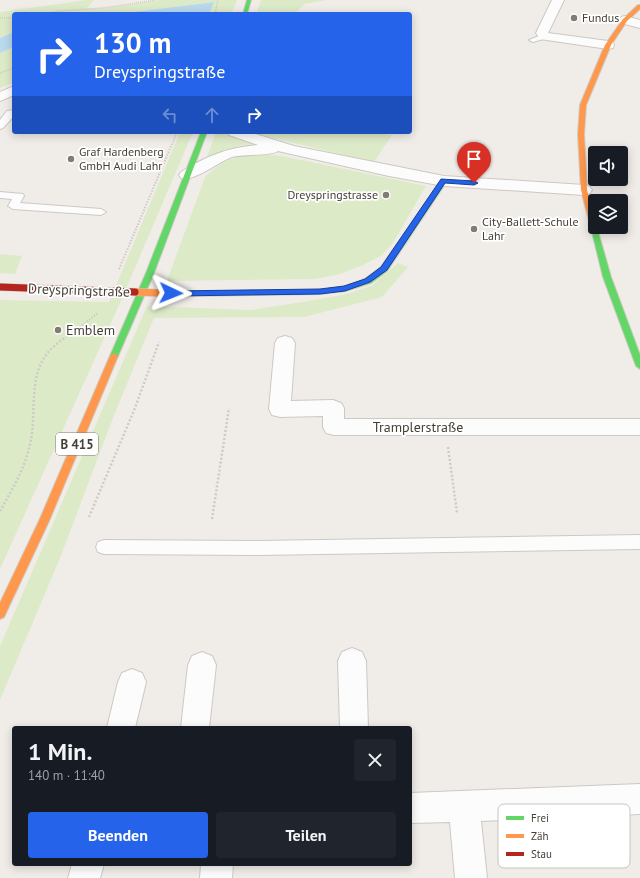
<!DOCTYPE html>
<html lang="de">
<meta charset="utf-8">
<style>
:root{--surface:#171b24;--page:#20242c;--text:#f1f3f6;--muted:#9ea1a6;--accent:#2563eb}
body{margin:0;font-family:"PT Sans",sans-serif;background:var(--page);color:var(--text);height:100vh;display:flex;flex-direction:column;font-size:15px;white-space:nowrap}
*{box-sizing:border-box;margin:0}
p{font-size:13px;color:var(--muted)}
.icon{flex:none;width:22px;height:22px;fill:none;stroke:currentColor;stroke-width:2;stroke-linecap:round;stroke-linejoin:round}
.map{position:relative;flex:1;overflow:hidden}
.side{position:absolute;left:12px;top:726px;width:400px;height:140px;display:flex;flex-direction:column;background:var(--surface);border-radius:4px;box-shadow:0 2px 10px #0003}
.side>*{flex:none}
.guide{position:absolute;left:12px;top:12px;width:400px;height:122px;border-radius:4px;box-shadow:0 2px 10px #0003;background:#2563eb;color:#fff;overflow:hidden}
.controls{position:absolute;left:588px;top:146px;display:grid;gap:8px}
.controls a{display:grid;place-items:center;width:40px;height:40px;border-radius:4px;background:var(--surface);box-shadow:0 2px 10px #0003;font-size:20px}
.pin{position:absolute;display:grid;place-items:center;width:34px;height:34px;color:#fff;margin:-41px -17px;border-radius:50% 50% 50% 0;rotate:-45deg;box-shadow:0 0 4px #0007}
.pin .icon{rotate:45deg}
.me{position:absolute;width:44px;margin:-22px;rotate:92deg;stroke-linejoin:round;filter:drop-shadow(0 0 3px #0008)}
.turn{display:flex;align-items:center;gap:14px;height:84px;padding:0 16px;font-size:18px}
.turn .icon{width:52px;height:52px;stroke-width:2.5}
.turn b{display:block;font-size:28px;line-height:34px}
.lanes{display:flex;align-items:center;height:38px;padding:0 16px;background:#0003;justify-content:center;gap:20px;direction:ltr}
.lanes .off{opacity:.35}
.round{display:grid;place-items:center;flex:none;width:42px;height:42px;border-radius:4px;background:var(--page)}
.overview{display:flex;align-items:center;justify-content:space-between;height:68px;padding:0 16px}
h1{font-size:24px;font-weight:700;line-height:30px}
.button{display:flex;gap:8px;margin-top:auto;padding:8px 16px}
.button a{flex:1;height:46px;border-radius:4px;background:var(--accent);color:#fff;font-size:16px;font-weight:700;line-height:46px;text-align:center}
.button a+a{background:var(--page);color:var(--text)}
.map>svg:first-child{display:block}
</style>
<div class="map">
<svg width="640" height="878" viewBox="0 0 640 878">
<rect width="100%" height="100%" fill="#f0ede8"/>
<path fill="#ddeac8" d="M87 0H94L86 9H103L160 0H237L233 10 230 14H193L210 12 213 2 117 14H14V32L0 38V12Z
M261 0H327L304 4 295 14H256Z
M14 47V82L0 88V53Z
M180 132H193L120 303 0 569V300L109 302Z
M216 132H223L259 143 238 146 207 157Z
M248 132H378L392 135 374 162Z
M254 153 282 156 426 186 393 243 381 256 363 265 340 274 316 279 167 281 205 177C221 161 232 158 254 153Z
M0 254 22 256 15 274 0 273Z
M398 263 408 267 382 297 304 317 154 318 113 418 60 558 0 700V646L147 306 251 310 309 301 347 294 371 286Z"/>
<path fill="#b9d9ed" d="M214 2 210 12 193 14H117Z
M14 32V47L0 53V38Z"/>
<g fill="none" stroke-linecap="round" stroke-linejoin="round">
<defs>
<path id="lane" d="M544 34 548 36 547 38 533 42 529 40Z
M14 110V116L3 128 0 129V120L7 111Z
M0 192 23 194 24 196 20 203 101 209 106 212 101 215 13 209 8 206 12 199 0 198Z
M640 535V549L258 555 104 554 98 552 96 547 98 542 104 540 258 541Z"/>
<path id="street" d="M552 0H564L548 33 608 41 613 42 614 45 613 48 608 49 540 39 536 33Z
M625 16 640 20V28L621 23 619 20 621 17Z
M14 86V95L0 101V92Z
M227 132H249L294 146 444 176 584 185 590 187 592 190 590 193 584 195 444 186 389 176 278 151C271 156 244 154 232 157 218 162 194 182 181 178L179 175 181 172C206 156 229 147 258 145L229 135Z
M285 336 292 338 295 343 291 401 333 400 341 403 344 408V419H640V435H334L326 433 323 427V416L280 417 272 415 269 409 275 343 278 338Z
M352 648 362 652 366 661 368 728H340L338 661 342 652Z
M202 652 212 656 216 665 209 728H181L188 665 192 656Z
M132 669 142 673 146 682 135 728H107L118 682 122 673Z
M640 784V814L481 821 487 878H455L450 822 410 823V793Z
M72 864H104L100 878H68Z
M201 864H233L232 878H200Z"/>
<path id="fast" d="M247 0H251L247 14H243Z
M201 132H207L154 273 118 356 117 358H111L110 356 146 273Z
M444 179 447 181 387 271 371 283 345 291 320 294 186 296 182 294 186 292 320 290 344 287 365 279 381 267 442 180Z
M595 226 597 228 611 277 640 355V369L636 366 603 277 591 228Z"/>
<path id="slow" d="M638 5H640V9L627 21 611 45 586 105 584 134 587 190 595 219V227L597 228 594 230 591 228 581 190 578 134 580 105 605 45 623 19Z
M114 353 118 356 49 521 4 617 0 619V603L39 521 110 356Z"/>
</defs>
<use href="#lane" stroke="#ccc9c4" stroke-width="2"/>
<use href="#street" stroke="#ccc9c4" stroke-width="2"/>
<use href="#fast" stroke="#cfcac0" stroke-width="2"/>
<use href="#slow" stroke="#cfcac0" stroke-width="2"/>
<path stroke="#cecbc6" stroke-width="1.5" stroke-dasharray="1 1" stroke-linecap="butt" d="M47 14 59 11 104 8 156 0
M215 14 218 0
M0 18H14
M0 73 14 68
M172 145 177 132"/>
<path stroke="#cecbc6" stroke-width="2" stroke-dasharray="1.5 1.5" stroke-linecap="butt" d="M119 269 172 144
M75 331 98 313"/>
<path stroke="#cecbc6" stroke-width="2.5" stroke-dasharray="2 2" stroke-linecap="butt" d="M448 447 457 513
M0 511C12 490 25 468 30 444 37 416 28 380 46 355 54 344 66 337 77 330
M89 517 135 408 159 342
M212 519 229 408"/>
<use href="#lane" fill="#fdfcfc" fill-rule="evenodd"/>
<use href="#street" fill="#fdfcfc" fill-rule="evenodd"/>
<use href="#fast" fill="#63d668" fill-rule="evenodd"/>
<use href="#slow" fill="#ff974d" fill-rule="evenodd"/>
<defs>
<path id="slow-bridge" d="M135 292 186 294"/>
<path id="jam-bridge" d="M0 287 135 292"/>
</defs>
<use href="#slow-bridge" stroke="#cfcac0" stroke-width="8" stroke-linecap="butt"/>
<use href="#jam-bridge" stroke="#cfcac0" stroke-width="8" stroke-linecap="butt"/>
<use href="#slow-bridge" stroke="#ff974d" stroke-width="7"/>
<use href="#jam-bridge" stroke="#b3261e" stroke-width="7"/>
</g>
<path fill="#2563eb" stroke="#184099" d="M441 179 474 181 478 183 474 185 445 183 387 270 370 282 345 291 320 294 171 296 167 293 171 291 320 289 344 286 365 279 381 267Z"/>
<g fill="#817c74" stroke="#fff" stroke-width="1.5">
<circle cx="574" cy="18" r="4"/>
<circle cx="71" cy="159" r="4"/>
<circle cx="386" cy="195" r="4"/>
<circle cx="474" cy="229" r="4"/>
<circle cx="58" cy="330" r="4"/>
</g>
<g text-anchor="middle" stroke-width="3.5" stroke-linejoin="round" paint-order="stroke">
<g font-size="12" fill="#453f35" stroke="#fff" text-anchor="start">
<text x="582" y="22">Fundus</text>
<text x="79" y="156">Graf Hardenberg<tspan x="79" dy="14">GmbH Audi Lahr</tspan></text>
<text x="378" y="199" text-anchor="end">Dreyspringstrasse</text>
<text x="482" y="226">City-Ballett-Schule<tspan x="482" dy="14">Lahr</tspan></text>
</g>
<rect fill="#fff" stroke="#7d7972" stroke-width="1" x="56" y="433" width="42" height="22" rx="3"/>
<g font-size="13" font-weight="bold" fill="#453f35">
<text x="77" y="449">B 415</text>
</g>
<g font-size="14" fill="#453f35" stroke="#fff">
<text transform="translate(79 290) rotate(2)" y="5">Dreyspringstraße</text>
<text x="418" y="432">Tramplerstraße</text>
</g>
<g font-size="14" fill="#453f35" stroke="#fff" text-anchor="start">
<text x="66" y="335">Emblem</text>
</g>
</g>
<rect x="498" y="804" width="132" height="64" rx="6" fill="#fff" stroke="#c7c5c2" stroke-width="1"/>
<rect x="506" y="816" width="18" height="4" fill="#63d668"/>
<rect x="506" y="834" width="18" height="4" fill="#ff974d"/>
<rect x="506" y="852" width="18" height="4" fill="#b3261e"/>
<g font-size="11" fill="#453f35">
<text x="531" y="822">Frei</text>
<text x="531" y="840">Zäh</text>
<text x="531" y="858">Stau</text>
</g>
</svg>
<div class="controls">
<a><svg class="icon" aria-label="sound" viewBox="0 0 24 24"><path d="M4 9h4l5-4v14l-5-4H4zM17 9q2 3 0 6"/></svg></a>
<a><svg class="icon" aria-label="layers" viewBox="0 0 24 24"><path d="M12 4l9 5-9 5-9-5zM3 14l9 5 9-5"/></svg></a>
</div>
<div class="pin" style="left:474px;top:183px;background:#d93025"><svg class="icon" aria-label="arrive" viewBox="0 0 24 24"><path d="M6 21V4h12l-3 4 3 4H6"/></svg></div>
<svg class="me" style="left:171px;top:293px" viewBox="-20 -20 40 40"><path d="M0-17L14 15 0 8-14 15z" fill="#2563eb" stroke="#fff" stroke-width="4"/></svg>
<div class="guide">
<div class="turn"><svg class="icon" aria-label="right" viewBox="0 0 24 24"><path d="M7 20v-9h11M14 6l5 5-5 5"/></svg><div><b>130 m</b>Dreyspringstraße</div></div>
<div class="lanes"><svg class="icon off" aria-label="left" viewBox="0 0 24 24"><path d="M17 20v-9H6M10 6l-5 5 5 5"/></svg><svg class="icon off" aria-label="ahead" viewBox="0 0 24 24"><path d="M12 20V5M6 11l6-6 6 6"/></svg><svg class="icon" aria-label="right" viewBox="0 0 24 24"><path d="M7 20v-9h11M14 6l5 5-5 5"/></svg></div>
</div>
<section class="side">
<div class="overview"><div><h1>1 Min.</h1><p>140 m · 11:40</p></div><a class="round"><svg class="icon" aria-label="close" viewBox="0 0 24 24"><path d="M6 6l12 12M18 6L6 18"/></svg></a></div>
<div class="button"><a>Beenden</a><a>Teilen</a></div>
</section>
</div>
